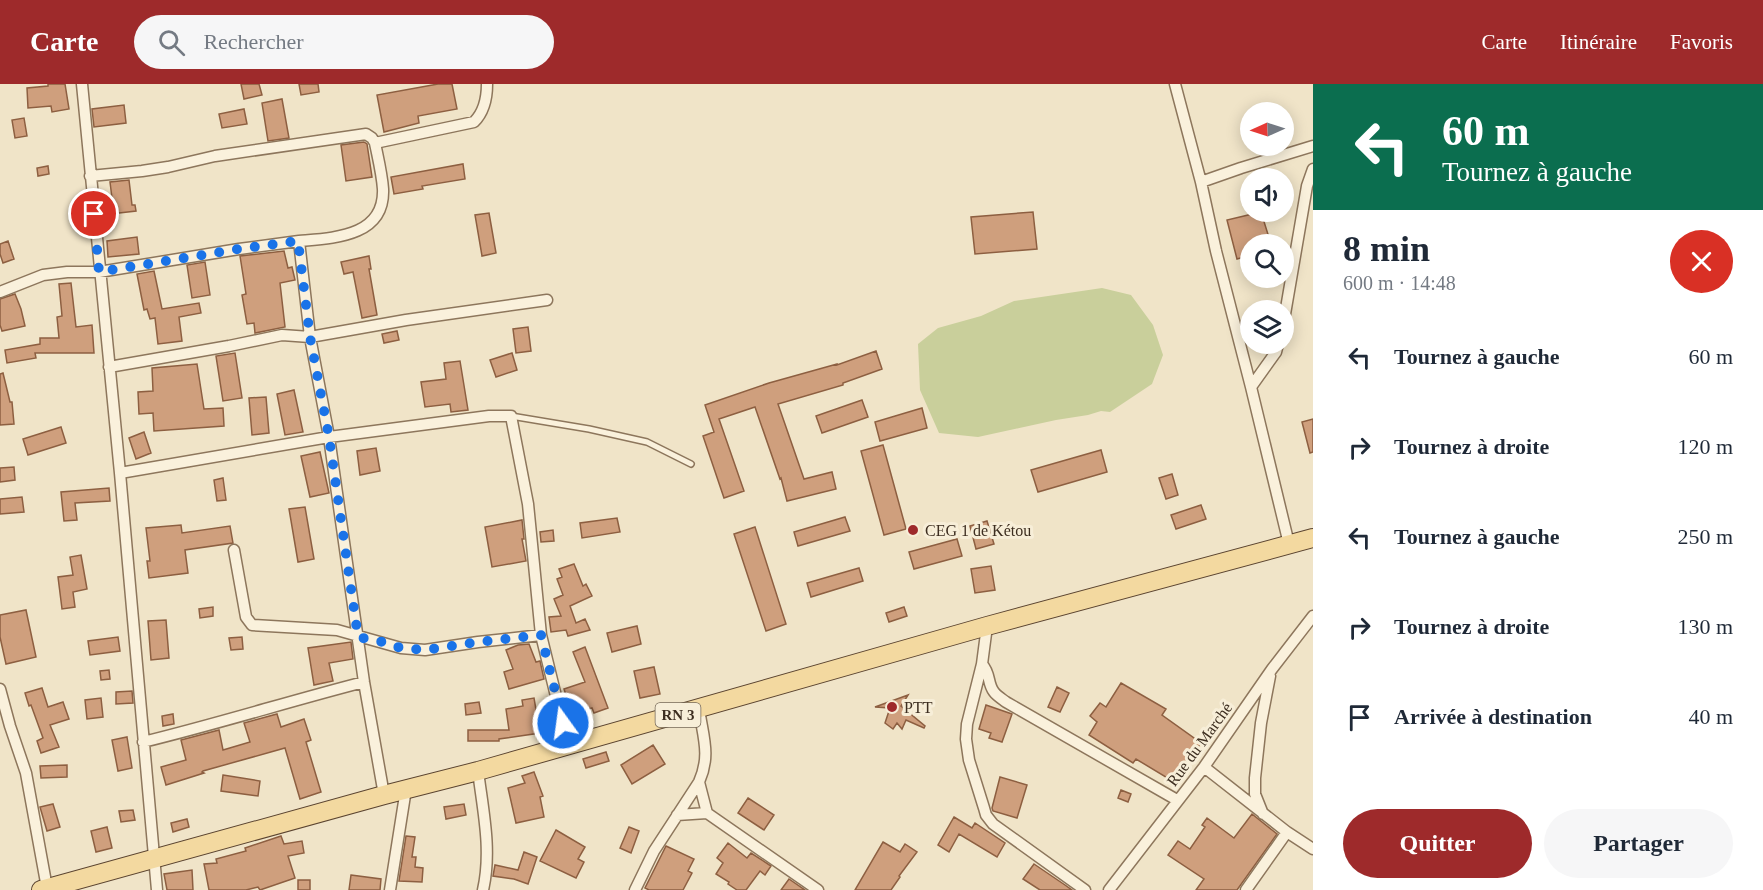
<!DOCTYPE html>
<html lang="fr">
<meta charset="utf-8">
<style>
:root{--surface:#fff;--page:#f6f6f7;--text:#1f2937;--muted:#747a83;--accent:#9e2a2b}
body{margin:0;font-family:Georgia,serif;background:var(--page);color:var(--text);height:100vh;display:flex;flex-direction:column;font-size:22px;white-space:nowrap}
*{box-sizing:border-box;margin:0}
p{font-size:20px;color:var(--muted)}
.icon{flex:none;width:33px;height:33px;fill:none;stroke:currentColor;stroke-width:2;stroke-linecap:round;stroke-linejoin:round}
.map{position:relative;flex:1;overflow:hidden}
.side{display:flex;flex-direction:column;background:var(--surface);width:450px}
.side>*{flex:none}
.guide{background:#0b6e4f;color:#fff;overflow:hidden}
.needle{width:39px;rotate:267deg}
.fabs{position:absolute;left:1240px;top:18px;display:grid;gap:12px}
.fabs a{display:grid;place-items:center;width:54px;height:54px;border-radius:50%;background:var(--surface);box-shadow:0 3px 15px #0003;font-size:30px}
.pin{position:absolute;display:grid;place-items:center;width:51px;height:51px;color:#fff;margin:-26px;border:3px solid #fff;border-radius:50%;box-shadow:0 2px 6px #0007}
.me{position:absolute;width:66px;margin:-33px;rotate:346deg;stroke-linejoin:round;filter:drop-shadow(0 0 4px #0008)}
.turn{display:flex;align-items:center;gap:21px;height:126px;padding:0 30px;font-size:27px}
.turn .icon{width:78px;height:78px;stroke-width:2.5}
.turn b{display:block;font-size:42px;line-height:51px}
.round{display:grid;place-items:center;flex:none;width:63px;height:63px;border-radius:32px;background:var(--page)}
.headline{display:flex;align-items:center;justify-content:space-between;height:102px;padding:0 30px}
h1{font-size:36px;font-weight:800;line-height:45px}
.primary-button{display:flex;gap:12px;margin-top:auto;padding:12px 30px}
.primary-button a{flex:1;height:69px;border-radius:36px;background:var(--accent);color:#fff;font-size:24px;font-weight:800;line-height:69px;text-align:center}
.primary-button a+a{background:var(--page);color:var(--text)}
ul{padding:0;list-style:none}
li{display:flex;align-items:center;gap:18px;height:90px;padding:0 30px}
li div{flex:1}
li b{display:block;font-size:22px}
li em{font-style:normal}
header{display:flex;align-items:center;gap:36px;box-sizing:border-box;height:84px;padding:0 30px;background:var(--accent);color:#fff}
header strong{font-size:28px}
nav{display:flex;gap:33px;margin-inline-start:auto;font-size:21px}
.search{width:420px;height:54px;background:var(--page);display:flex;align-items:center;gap:15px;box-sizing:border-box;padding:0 21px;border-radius:33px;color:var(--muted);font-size:22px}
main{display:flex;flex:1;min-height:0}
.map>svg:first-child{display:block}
</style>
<header>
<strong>Carte</strong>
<div class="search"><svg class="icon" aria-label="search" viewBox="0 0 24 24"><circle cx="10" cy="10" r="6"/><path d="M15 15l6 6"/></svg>Rechercher</div>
<nav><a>Carte</a><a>Itinéraire</a><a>Favoris</a></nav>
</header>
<main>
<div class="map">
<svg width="1313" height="806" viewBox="0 0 1313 806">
<rect width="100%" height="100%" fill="#f0e4c8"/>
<path fill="#c9cf9b" d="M1102 204 1131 211 1153 241 1163 271 1152 300 1110 328 1101 327 1088 331 1056 336 978 353 939 349 920 306 918 260 938 244 981 232 1014 217Z"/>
<path fill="#cf9f7d" stroke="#8d5f41" stroke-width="1.5" d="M48 0H65L69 25 52 28 51 22 28 24 27 4 48 2Z
M241 0H259L262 11 244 15Z
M299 0H318L319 8 301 11Z
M438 0H452L457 25 418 32 419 39 384 48 377 11Z
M282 15 289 54 268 57 262 19Z
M124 21 126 39 94 43 92 25Z
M244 25 247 40 222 44 219 30Z
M24 34 27 52 15 54 12 36Z
M364 58 367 60 372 93 346 97 341 61Z
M463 80 465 95 422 102 423 105 394 110 391 93Z
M48 82 49 90 38 92 37 84Z
M129 96 132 121H135L136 127 102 131V122H113L110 98Z
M1033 128 1037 165 975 170 971 133Z
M1261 128 1271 160H1251V171L1237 175 1227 136Z
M489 129 496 169 482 172 475 131Z
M137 153 139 170 108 173 107 157Z
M8 157 14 175 3 179 0 170V160Z
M284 167 288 184 292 183 295 196 280 199 285 243 255 249 254 239 247 240 242 211 246 210 240 172Z
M369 172 371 185H369L377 231 362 234 353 188 344 190 341 178Z
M205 178 210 211 192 214 187 181Z
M154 187 162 225 199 219 201 229 179 233 182 257 158 260 155 234 150 235 147 225 144 226 137 190Z
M71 199 76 243 92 241 94 269H35L36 274 7 279 5 266 40 260V254H59L57 233 62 232 59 200Z
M15 210 21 225 25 242 2 247 0 241V215Z
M528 243 531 267 516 269 513 245Z
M397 247 399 256 384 259 382 250Z
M876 267 882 285 843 299V301L778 320 804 395 832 388 836 405 787 417 781 394 780 395 755 323 719 335 744 407 724 414 703 352 714 348 705 321 769 299 837 280V281Z
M235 269 242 314 223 317 216 272Z
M512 269 517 286 496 293 490 276Z
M460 277 468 326 451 328 450 320 425 323 421 298 446 295 444 279Z
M197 280 204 325 223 324 224 342 154 347 153 329 139 330 138 308 153 307 152 284Z
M3 289 10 318H12L14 340 0 341V290Z
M294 306 303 348 285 351 277 310Z
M266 313 269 349 252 351 249 314Z
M862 316 868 333 822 349 816 332Z
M922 324 927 344 880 357 875 338Z
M1313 335V368L1310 369 1302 338Z
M61 343 66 359 28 371 23 355Z
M144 348 151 369 136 375 129 354Z
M883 361 906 445 884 451 861 367Z
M376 364 380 387 360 391 357 367Z
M1101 366 1107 388 1038 408 1031 386Z
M320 368 329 409 310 413 301 372Z
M14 383 15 396 0 398V384Z
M1172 390 1178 411 1166 415 1159 394Z
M223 394 226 416 217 417 214 396Z
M109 404 110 417 75 419 77 436 64 437 61 408Z
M22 413 24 428 0 430V415Z
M1201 421 1206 435 1176 445 1171 431Z
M305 423 314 475 298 478 289 425Z
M845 433 850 447 798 462 794 448Z
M617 434 620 448 582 454 580 439Z
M522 436 524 455H522L526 477 492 483 485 443Z
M987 437 994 460 976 465 970 442Z
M181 441 182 449 230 442 233 459 185 466 188 489 149 494 147 477H150L146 444Z
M755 443 786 540 766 547 734 450Z
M553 446 554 457 541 458 540 448Z
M957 455 962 472 914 485 909 468Z
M81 471 87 505 73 508 75 523 62 525 58 493 73 491 70 473Z
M574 480 583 502 586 500 592 512 570 522 576 539 585 535 590 546 568 552 566 546 551 548 549 533 561 532 554 515 563 511 557 495 562 493 559 485Z
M991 482 995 506 975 509 971 485Z
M859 484 863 497 811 513 807 499Z
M213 523V532L200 534 199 525Z
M904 523 907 532 889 538 886 529Z
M26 526 36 573 6 580 0 553V531Z
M166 536 169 574 151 576 148 537Z
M637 542 641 560 612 568 607 549Z
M118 553 120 567 90 571 88 557Z
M242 553 243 565 231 566 229 554Z
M351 558 353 575 329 579 333 597 314 601 308 564Z
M529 560 536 578 540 577 544 595 509 605 504 588 513 585 506 566 518 561Z
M585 563 608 624 594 629 592 624 572 630 564 605 585 598 573 568Z
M654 583 660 610 640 614 634 587Z
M109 586 110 595 101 596 100 587Z
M1121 599 1166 625 1162 631 1201 659 1188 679 1186 678 1174 698 1136 675 1133 679 1089 651 1097 638 1090 632 1100 619 1106 623Z
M1057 603 1069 609 1060 628 1048 623Z
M42 604 48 623 63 618 69 635 50 641 59 663 41 669 37 657 43 654 31 621 29 622 25 609Z
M132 607 133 619 116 620V608Z
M908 611 901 622 925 642 924 644 906 636 902 645 897 639 893 645 885 639 890 624 875 623Z
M101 614 103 633 87 635 85 616Z
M534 614 540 649 499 655V657H468V646H509L506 625 523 622 522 616Z
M479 618 481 629 466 631 465 620Z
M986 621 1012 630 1002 658 989 654 991 649 979 645Z
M173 630 174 640 163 642 162 632Z
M277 630 281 643 304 635 311 656 306 658 321 708 300 715 285 664 203 687 202 688 204 689 166 701 161 683 186 676 181 656 219 646 223 666 250 658 244 639Z
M127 653 132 684 118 687 112 656Z
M653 661 665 680 632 700 621 681Z
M606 668 609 677 586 684 583 675Z
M67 681V693L41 694 40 682Z
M534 688 543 712 540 713 544 733 516 739 508 704 525 699 522 692Z
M223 691 260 697 258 712 221 707Z
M1000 693 1027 701 1017 734 993 727 992 724Z
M1121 706 1131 710 1128 718 1118 714Z
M748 714 774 731 764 746 738 729Z
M53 720 60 743 47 747 40 723Z
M464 720 466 731 446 735 444 723Z
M133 726 135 736 121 738 119 727Z
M1252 730 1277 750 1237 806H1196L1204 795 1168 771 1178 757 1190 765 1205 743 1202 741 1207 734 1234 754Z
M954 733 972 744 975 739 1005 759 997 773 959 750 949 768 938 761Z
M187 735 189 743 173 748 171 739Z
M107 743 112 764 96 768 91 747Z
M629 743 639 747 631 769 620 764Z
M556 746 585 763 578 775 584 778 576 794 540 777Z
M281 752 284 760 302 757 304 769 288 772 295 794 260 806 258 803 246 806H209L204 780 217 779 216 775 246 767 245 764Z
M406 752 415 753 412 773H416L415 783 423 784 422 798 399 797Z
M883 758 900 768 905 760 917 768 899 792 900 793 891 806H855Z
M728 759 747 774 751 769 771 782 765 791 760 787 746 806H737L728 800 729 798 716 790 723 779 717 774Z
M666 762 694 775 688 787 692 789 683 806H649L645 804Z
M524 768 537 773 528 800 514 795 493 792 495 781 518 786Z
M1034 780 1065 801 1072 806H1040L1023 795Z
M192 786 193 806H167L164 790Z
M351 791 381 795 380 806H349Z
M789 795 805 806H781Z
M298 796H310V806H298Z"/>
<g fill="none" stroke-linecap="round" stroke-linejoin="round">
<defs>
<path id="lane" d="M511 332 589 345 647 358 691 380"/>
<path id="street" d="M82 0 120 389 157 806
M1175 0 1201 98 1216 167 1251 303 1289 460
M375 59 474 38C484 28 487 14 487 0
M90 92 142 87 168 83 215 72 366 50 372 54 375 59C378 74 382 90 383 105 385 153 333 154 299 157
M1201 98 1241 84 1313 62
M0 208 43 191 67 188H99L239 165 299 157 310 253 282 251 229 262 109 283
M1284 236 1307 102 1313 85
M1251 303 1276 268 1278 260
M120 389 329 353 489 332H511L528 420 541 551 568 661
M234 466 246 533 252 541 337 546 401 564 425 566 478 558 541 551
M987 542 982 580 967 640 966 655 969 676 984 724 986 731 993 740 1085 806
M982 580C991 590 987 599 994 608 997 612 1002 615 1006 618L1177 716
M0 605 10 642 26 689 47 804
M143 658C217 640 290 617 364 598
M1204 683 1287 748 1313 765
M478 687C483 727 492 766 483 806
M699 698 707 729 818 806
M384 711 364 598 329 353 310 253 406 236 547 216
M1263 730 1255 710V694L1261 639 1270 592
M677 731 707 729
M390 806 406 705
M635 806 654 767 699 698C711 671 703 653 699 625
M1109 806 1204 683 1272 585 1313 532
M1246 806 1287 748"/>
<path id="primary" d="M41 806 384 711 478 687 987 542 1313 454"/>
</defs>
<use href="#lane" stroke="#8d765c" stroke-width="8"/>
<use href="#street" stroke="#8d765c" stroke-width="13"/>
<use href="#primary" stroke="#5b4430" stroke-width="20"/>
<use href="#lane" stroke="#faf1dc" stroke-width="5"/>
<use href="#street" stroke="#faf1dc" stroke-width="10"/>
<use href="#primary" stroke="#f3d9a0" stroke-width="18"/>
</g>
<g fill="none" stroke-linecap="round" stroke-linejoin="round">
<path stroke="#1a73e8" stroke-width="10" stroke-dasharray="0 18" d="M94 130 99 188 239 165 298 157 310 253 329 353 358 553 383 558 401 564 425 566 478 558 541 551 563 639"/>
</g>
<g fill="#9e2a2b" stroke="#f7eed8" stroke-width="2">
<circle cx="913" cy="446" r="6"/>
<circle cx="892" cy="623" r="6"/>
</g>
<g text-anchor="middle" stroke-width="6" stroke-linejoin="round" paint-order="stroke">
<rect fill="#f7eed8" stroke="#756857" stroke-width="1.5" x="655.5" y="619" width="45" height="24" rx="4.5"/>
<g font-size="15" font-weight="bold" fill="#3d2e20">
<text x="678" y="636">RN 3</text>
</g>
<g font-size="16" fill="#3d2e20" stroke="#f7eed8" text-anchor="start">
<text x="925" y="452">CEG 1 de Kétou</text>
<text x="904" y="629">PTT</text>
</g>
<g font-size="16" fill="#3d2e20" stroke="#f7eed8">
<text transform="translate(1199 660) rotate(-54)" y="6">Rue du Marché</text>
</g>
</g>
</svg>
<div class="fabs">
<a><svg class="needle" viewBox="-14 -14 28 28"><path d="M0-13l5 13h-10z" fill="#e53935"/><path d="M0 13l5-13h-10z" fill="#747a83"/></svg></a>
<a><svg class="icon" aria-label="sound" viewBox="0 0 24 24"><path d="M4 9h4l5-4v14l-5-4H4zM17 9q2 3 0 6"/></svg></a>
<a><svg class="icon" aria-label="search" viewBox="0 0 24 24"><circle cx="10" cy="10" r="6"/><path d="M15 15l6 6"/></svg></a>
<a><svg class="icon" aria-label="layers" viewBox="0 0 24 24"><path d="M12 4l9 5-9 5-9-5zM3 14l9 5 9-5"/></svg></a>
</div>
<div class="pin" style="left:94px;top:130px;background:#d93025"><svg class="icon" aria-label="arrive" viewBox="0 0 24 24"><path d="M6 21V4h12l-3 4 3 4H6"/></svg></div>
<svg class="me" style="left:563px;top:639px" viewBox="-20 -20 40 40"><circle r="17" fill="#1a73e8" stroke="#fff" stroke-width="3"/><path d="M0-11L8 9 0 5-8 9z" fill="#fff"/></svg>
</div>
<section class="side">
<div class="guide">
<div class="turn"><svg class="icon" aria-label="left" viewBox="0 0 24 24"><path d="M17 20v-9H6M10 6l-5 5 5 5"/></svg><div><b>60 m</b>Tournez à gauche</div></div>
</div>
<div class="headline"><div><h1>8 min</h1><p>600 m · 14:48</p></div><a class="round" style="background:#d93025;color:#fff"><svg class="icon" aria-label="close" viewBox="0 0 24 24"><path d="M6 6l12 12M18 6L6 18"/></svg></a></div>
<ul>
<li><svg class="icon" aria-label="left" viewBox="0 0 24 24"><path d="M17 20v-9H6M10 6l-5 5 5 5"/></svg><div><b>Tournez à gauche</b></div><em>60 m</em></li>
<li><svg class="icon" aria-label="right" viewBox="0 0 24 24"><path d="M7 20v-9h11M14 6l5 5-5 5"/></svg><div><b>Tournez à droite</b></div><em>120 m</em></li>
<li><svg class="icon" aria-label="left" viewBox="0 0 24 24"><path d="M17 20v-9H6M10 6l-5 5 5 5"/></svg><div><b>Tournez à gauche</b></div><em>250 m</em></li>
<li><svg class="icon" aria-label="right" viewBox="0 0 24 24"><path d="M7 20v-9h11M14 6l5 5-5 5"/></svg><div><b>Tournez à droite</b></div><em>130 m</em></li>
<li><svg class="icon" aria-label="arrive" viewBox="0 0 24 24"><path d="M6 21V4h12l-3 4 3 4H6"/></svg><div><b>Arrivée à destination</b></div><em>40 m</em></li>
</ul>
<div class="primary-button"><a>Quitter</a><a>Partager</a></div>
</section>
</main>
